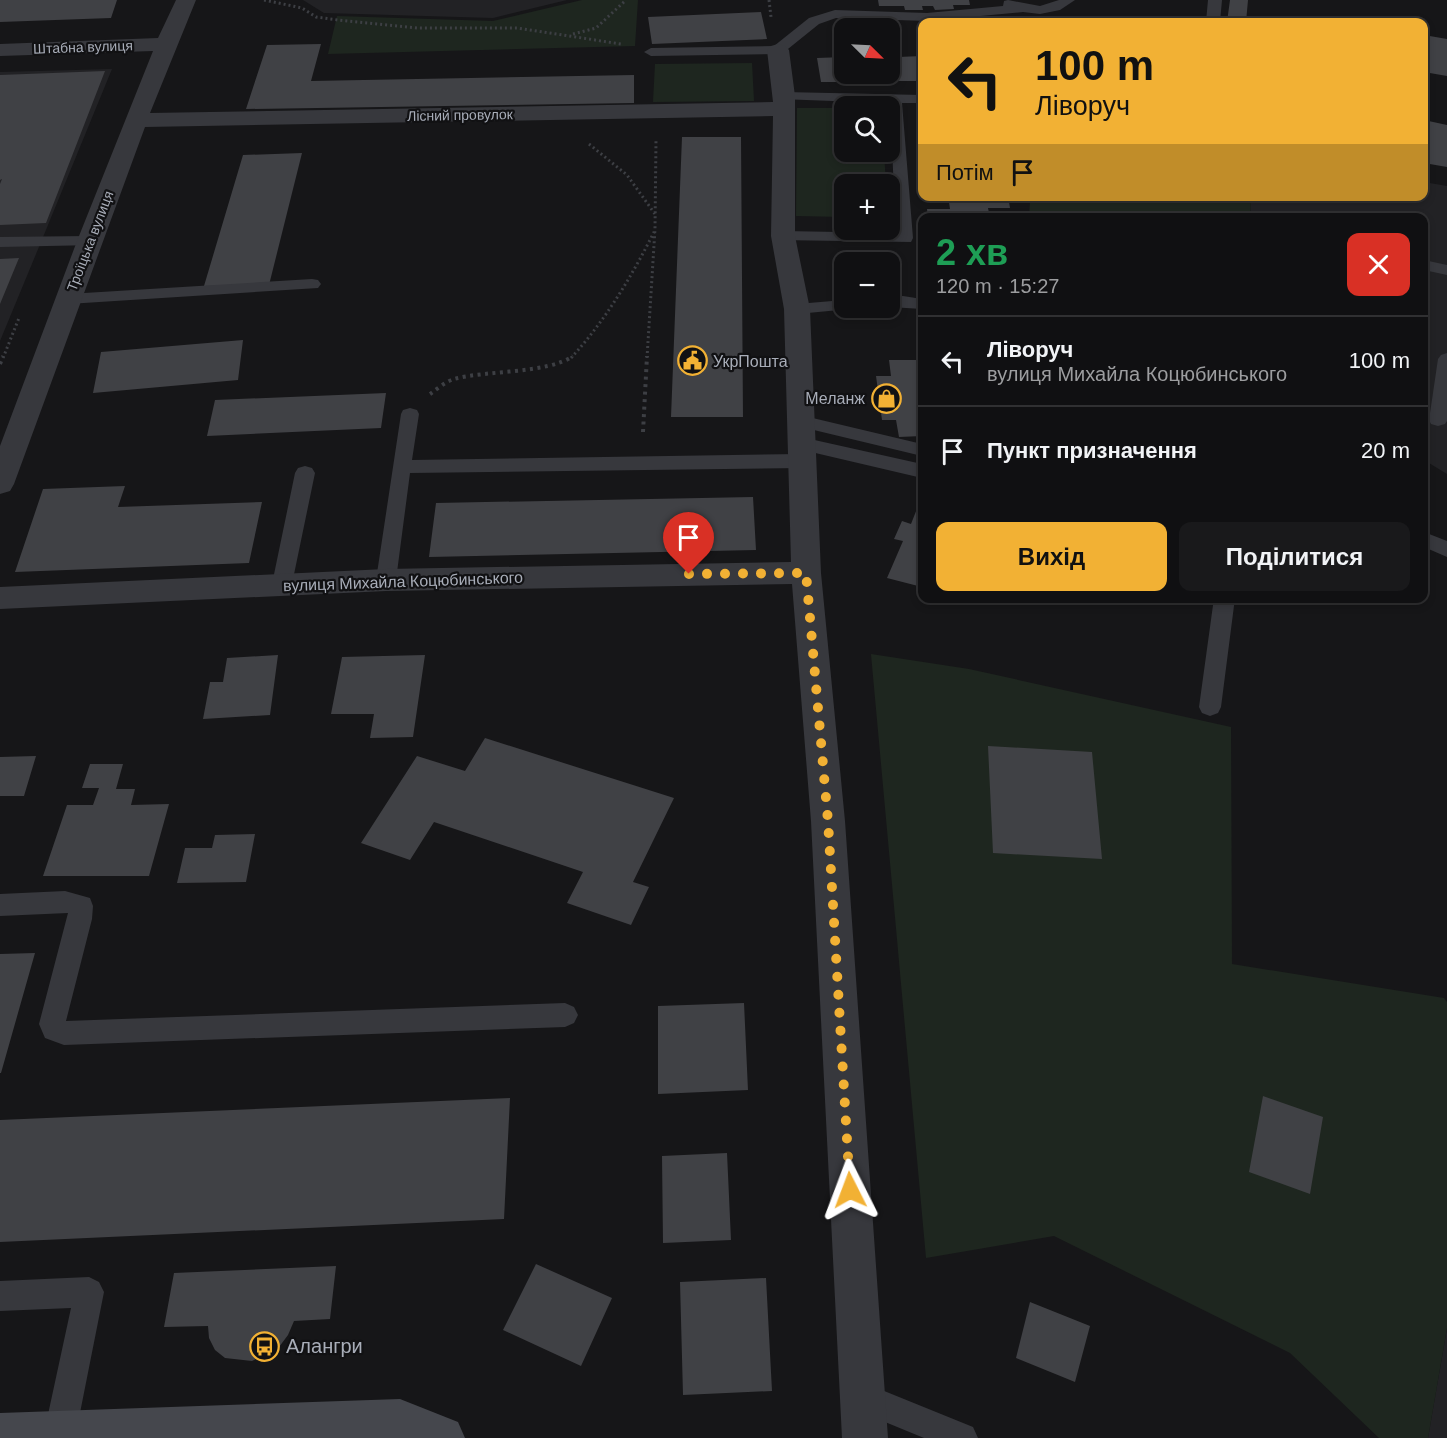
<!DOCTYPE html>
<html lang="uk">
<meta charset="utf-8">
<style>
:root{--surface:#101012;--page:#19191b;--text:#f1f3f6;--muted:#9c9d9f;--line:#303032;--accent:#f2b134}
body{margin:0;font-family:Arial,sans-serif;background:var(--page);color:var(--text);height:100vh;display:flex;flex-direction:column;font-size:22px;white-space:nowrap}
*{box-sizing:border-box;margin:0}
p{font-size:20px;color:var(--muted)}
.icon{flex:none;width:33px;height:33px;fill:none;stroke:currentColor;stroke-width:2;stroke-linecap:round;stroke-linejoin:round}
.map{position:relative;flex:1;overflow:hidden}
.panel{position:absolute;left:918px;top:213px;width:510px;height:390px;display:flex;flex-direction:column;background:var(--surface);border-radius:12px;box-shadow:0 3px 9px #0003,0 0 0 2px var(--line)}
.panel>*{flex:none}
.banner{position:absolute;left:918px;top:18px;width:510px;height:183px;border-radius:12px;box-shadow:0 3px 9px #0003,0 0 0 2px var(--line);background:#f2b134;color:#111;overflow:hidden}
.needle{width:39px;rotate:114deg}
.fabs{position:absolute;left:834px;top:18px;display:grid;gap:12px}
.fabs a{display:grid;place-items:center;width:66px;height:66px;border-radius:12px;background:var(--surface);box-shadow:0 3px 9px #0003,0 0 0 2px var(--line);font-size:30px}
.pin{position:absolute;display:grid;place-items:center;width:51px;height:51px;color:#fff;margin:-62px -26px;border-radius:50% 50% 50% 0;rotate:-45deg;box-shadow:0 0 6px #0007}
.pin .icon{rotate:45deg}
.me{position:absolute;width:66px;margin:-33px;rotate:357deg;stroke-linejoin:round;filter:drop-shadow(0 0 4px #0008)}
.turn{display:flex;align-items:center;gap:21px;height:126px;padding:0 18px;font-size:27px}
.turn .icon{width:78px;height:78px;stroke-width:2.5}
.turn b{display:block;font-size:42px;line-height:51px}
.then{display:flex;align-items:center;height:57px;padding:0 18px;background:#0003;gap:12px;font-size:22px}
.round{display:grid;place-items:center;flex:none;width:63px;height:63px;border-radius:12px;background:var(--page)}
.headline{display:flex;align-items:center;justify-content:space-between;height:102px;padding:0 18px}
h1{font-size:36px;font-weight:600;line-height:45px;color:#1e9e55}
.cta{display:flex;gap:12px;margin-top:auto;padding:12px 18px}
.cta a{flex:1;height:69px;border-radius:12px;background:var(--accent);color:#111;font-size:24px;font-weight:600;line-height:69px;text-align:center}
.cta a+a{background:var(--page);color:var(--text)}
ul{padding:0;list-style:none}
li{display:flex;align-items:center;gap:18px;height:90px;padding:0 18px;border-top:2px solid var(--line)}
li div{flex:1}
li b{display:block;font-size:22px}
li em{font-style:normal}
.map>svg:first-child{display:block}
</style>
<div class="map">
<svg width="1447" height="1438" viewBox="0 0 1447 1438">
<rect width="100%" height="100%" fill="#161618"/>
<path fill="#222225" d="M303 0H567L493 18 324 13Z
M112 69 41 242 0 341V72Z
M1424 182 1447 186V474L1424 460V218H1250L1251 197 1424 196Z
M1447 1328V1438H1428Z"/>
<path fill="#1e261f" d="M582 0H638L635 46 328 54 337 16 493 21Z
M752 63 754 101 653 102 655 64Z
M797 108H833V128H844V152H884L886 184H844V217L796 216Z
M1117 197H1251L1250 217H1029L1030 201Z
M871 654 969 669 1231 727 1232 964 1444 998 1447 1002V1328L1428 1438H1379L1290 1353 1054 1236 926 1258Z"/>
<path fill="#404145" d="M0 0H117L111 18 0 22Z
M878 0H969L970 5H953L954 9 935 10 933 6H922L923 10H905L904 6H879Z
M1230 0H1248L1246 22H1227Z
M761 12 767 39 652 44 648 17Z
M1424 35 1447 39V76L1424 72Z
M321 44 311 81 634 75V103L246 109 267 45Z
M890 54H898V57L922 56V81H868L869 85 851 86 850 82H821L817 58 844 57V74H890Z
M105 71 46 223 0 225V184L2 179 0 180V75Z
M1424 120 1447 125V167L1424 163Z
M682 137H741L743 417H671Z
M302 153 269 285 204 286 243 155Z
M948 196H1008L1010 208H988L990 218H928L927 209H950Z
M19 258 0 304V259Z
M243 340 238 380 93 393 101 352Z
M889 360H922V436L899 437 896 420H882L876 376H891Z
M386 393 381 428 207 436 215 400Z
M125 486 118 507 262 502 249 563 15 572 43 489Z
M922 496V587L887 578 903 541 894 539 902 521 911 524Z
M753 497 756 550 429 557 436 503Z
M278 655 270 715 203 719 210 682H223L227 658Z
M425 655 413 737 370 738 374 714H331L342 657Z
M485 738 674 798 633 882 649 887 631 925 567 903 583 872 434 822 410 860 361 843 417 756 465 771Z
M988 746 1092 752 1102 859 993 853Z
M36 756 24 796H0V757Z
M90 764H123L116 789H135L131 805 169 804 149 876H43L67 805H93L99 788H82Z
M255 834 246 882 177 883 185 848H212L215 835Z
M35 953 1 1073H0V954Z
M744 1003 748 1090 658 1094V1006Z
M1263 1096 1323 1117 1310 1194 1249 1172Z
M510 1098 504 1219 0 1242V1120Z
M727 1153 731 1240 663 1243 662 1156Z
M536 1264 612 1298 581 1366 503 1330Z
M336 1266 330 1319 294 1321 288 1335 279 1347 252 1361 225 1358 215 1350 209 1338 208 1326 164 1327 174 1273Z
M766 1278 772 1391 683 1395 680 1282Z
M1030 1302 1090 1326 1075 1382 1016 1358Z"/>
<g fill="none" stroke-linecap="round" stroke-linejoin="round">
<path stroke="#3d3f44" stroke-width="3" stroke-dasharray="2 3" stroke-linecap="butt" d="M264 0 302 8 316 17 338 20 418 28H517L621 44
M769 0 771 17
M573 34 596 28 626 0
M589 144 627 175 655 214
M3 358 19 318
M571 358C605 321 632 276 654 232
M647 358 655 229 656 140"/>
<path stroke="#3d3f44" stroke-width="4" stroke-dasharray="3 4.5" stroke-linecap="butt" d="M0 364 3 356
M430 394C437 389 445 382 454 379 487 370 547 374 573 356
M643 432 647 356"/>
<path fill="#37383d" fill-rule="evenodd" d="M1008 0 1040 6 1059 0H1075L1060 10 1040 14 1023 12 927 21 836 18 819 24 783 53 778 54 651 56 644 52 651 48 774 46 809 18 835 10 927 13 1003 6 1004 1Z
M1208 0H1222L1220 22H1206Z
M784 92 922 95V103H902L913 238 911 242 777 240 775 236 783 231 896 233 890 106H887V103L779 99 777 96Z
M89 236 95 237 97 241 95 245 0 247V237Z
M1424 260 1447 265V275L1424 270Z
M312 279 318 280 321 284 318 288 68 304 62 303 59 299 62 295 68 294Z
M903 296 922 299V309L890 307V297Z
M844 300V308L850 309 797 314 791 313 788 309 791 305 797 304Z
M1447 353V421L1445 424 1438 426 1431 424 1429 420 1438 359 1441 355Z
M410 408 417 410 419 414 412 460 801 454 808 456 811 461 808 466 801 468 410 473 396 580 393 585 386 588 379 585 376 580 401 414 403 410Z
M800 415 922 444V456L793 425 791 421 793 417Z
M801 437 922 464V478L794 448 791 443 794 438Z
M305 466 312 468 315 473 292 584 289 589 282 592 275 589 272 584 295 473 298 468Z
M1424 532 1447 541V557L1424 547Z
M1214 598H1235L1221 707 1218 713 1210 716 1202 713 1199 707Z
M65 891 90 898 93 906 92 919 66 1021 565 1003 574 1007 578 1015 574 1023 565 1027 64 1045 45 1038 39 1024 68 913 0 916V894Z
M89 1277 99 1282 104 1292 76 1433 73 1438H47L44 1433 71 1308 0 1311V1281Z
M862 1382 973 1427 978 1438H924L851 1408 847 1397 851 1386Z"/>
<path fill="#37383d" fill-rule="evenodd" d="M176 0H196L150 113 773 102 767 50 771 46 778 44 785 46 789 50 795 96V236L810 309 821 573 845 821 888 1438H842L811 821 792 584 386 591 0 609V587L386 569 791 562 784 309 771 236 773 116 145 127 14 484 10 491 0 494V446L77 241 153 51 0 56V44L158 38Z"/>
<path fill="#45474d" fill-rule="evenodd" d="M400 1399 458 1422 465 1438H0V1413Z"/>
</g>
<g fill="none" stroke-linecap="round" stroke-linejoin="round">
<path stroke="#f2b134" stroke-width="10" stroke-dasharray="0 18" d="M689 574 806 573 828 821 850 1190"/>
</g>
<defs>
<symbol id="civic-ring" viewBox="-11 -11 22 22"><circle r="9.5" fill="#111113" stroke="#f2b134" stroke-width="1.5"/><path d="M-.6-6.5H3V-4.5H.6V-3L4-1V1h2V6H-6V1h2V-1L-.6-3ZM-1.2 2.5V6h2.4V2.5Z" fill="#f2b134"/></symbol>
<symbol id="shop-ring" viewBox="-11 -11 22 22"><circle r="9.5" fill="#111113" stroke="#f2b134" stroke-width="1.5"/><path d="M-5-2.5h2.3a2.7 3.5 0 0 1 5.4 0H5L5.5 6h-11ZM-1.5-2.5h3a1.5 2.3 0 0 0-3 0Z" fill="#f2b134"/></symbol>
<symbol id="bus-ring" viewBox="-11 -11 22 22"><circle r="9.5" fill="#111113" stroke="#f2b134" stroke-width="1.5"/><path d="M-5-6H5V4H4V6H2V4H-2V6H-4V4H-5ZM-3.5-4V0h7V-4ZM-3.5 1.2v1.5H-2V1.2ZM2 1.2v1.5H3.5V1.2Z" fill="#f2b134"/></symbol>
</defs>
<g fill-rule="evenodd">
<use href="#civic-ring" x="676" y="344" width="33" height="33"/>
<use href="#shop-ring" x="870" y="382" width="33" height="33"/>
<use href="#bus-ring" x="248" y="1330" width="33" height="33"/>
</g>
<g text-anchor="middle" stroke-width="4.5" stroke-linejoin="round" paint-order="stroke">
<g font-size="14" fill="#a8adb8" stroke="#111113">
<text transform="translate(83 47) rotate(-2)" y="5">Штабна вулиця</text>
<text transform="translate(460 115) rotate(-1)" y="5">Лісний провулок</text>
<text transform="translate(90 241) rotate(-69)" y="5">Троїцька вулиця</text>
</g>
<g font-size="16" fill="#a8adb8" stroke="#111113" text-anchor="start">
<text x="713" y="367">УкрПошта</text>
<text x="865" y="404" text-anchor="end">Меланж</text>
</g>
<g font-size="16" fill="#a8adb8" stroke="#111113">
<text transform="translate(403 581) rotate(-2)" y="6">вулиця Михайла Коцюбинського</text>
</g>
<g font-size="20" fill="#a8adb8" stroke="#111113" text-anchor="start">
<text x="286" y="1353">Алангри</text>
</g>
</g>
</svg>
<div class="fabs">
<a><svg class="needle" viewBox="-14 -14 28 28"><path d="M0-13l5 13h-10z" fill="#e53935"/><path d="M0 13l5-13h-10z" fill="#9c9d9f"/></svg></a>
<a><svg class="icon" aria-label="search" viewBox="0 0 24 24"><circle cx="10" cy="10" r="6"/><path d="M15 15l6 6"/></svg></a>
<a>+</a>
<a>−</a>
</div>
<div class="pin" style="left:689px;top:574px;background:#d93025"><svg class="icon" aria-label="arrive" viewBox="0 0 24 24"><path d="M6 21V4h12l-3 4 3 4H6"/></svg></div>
<svg class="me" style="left:850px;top:1190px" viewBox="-20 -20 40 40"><path d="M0-17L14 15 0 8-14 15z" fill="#f2b134" stroke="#fff" stroke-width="4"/></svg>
<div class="banner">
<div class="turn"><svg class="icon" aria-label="left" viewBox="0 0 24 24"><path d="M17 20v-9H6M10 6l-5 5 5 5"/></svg><div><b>100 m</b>Ліворуч</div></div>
<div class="then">Потім<svg class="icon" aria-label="arrive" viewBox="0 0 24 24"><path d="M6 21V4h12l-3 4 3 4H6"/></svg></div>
</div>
<section class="panel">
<div class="headline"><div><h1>2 хв</h1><p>120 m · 15:27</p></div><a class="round" style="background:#d93025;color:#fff"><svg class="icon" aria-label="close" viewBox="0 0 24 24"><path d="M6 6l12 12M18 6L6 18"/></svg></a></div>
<ul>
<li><svg class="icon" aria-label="left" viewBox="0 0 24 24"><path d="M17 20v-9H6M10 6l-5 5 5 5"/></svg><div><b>Ліворуч</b><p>вулиця Михайла Коцюбинського</p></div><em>100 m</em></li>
<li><svg class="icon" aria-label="arrive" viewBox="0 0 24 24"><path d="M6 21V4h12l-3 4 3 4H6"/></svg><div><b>Пункт призначення</b></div><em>20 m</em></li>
</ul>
<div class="cta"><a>Вихід</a><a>Поділитися</a></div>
</section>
</div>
